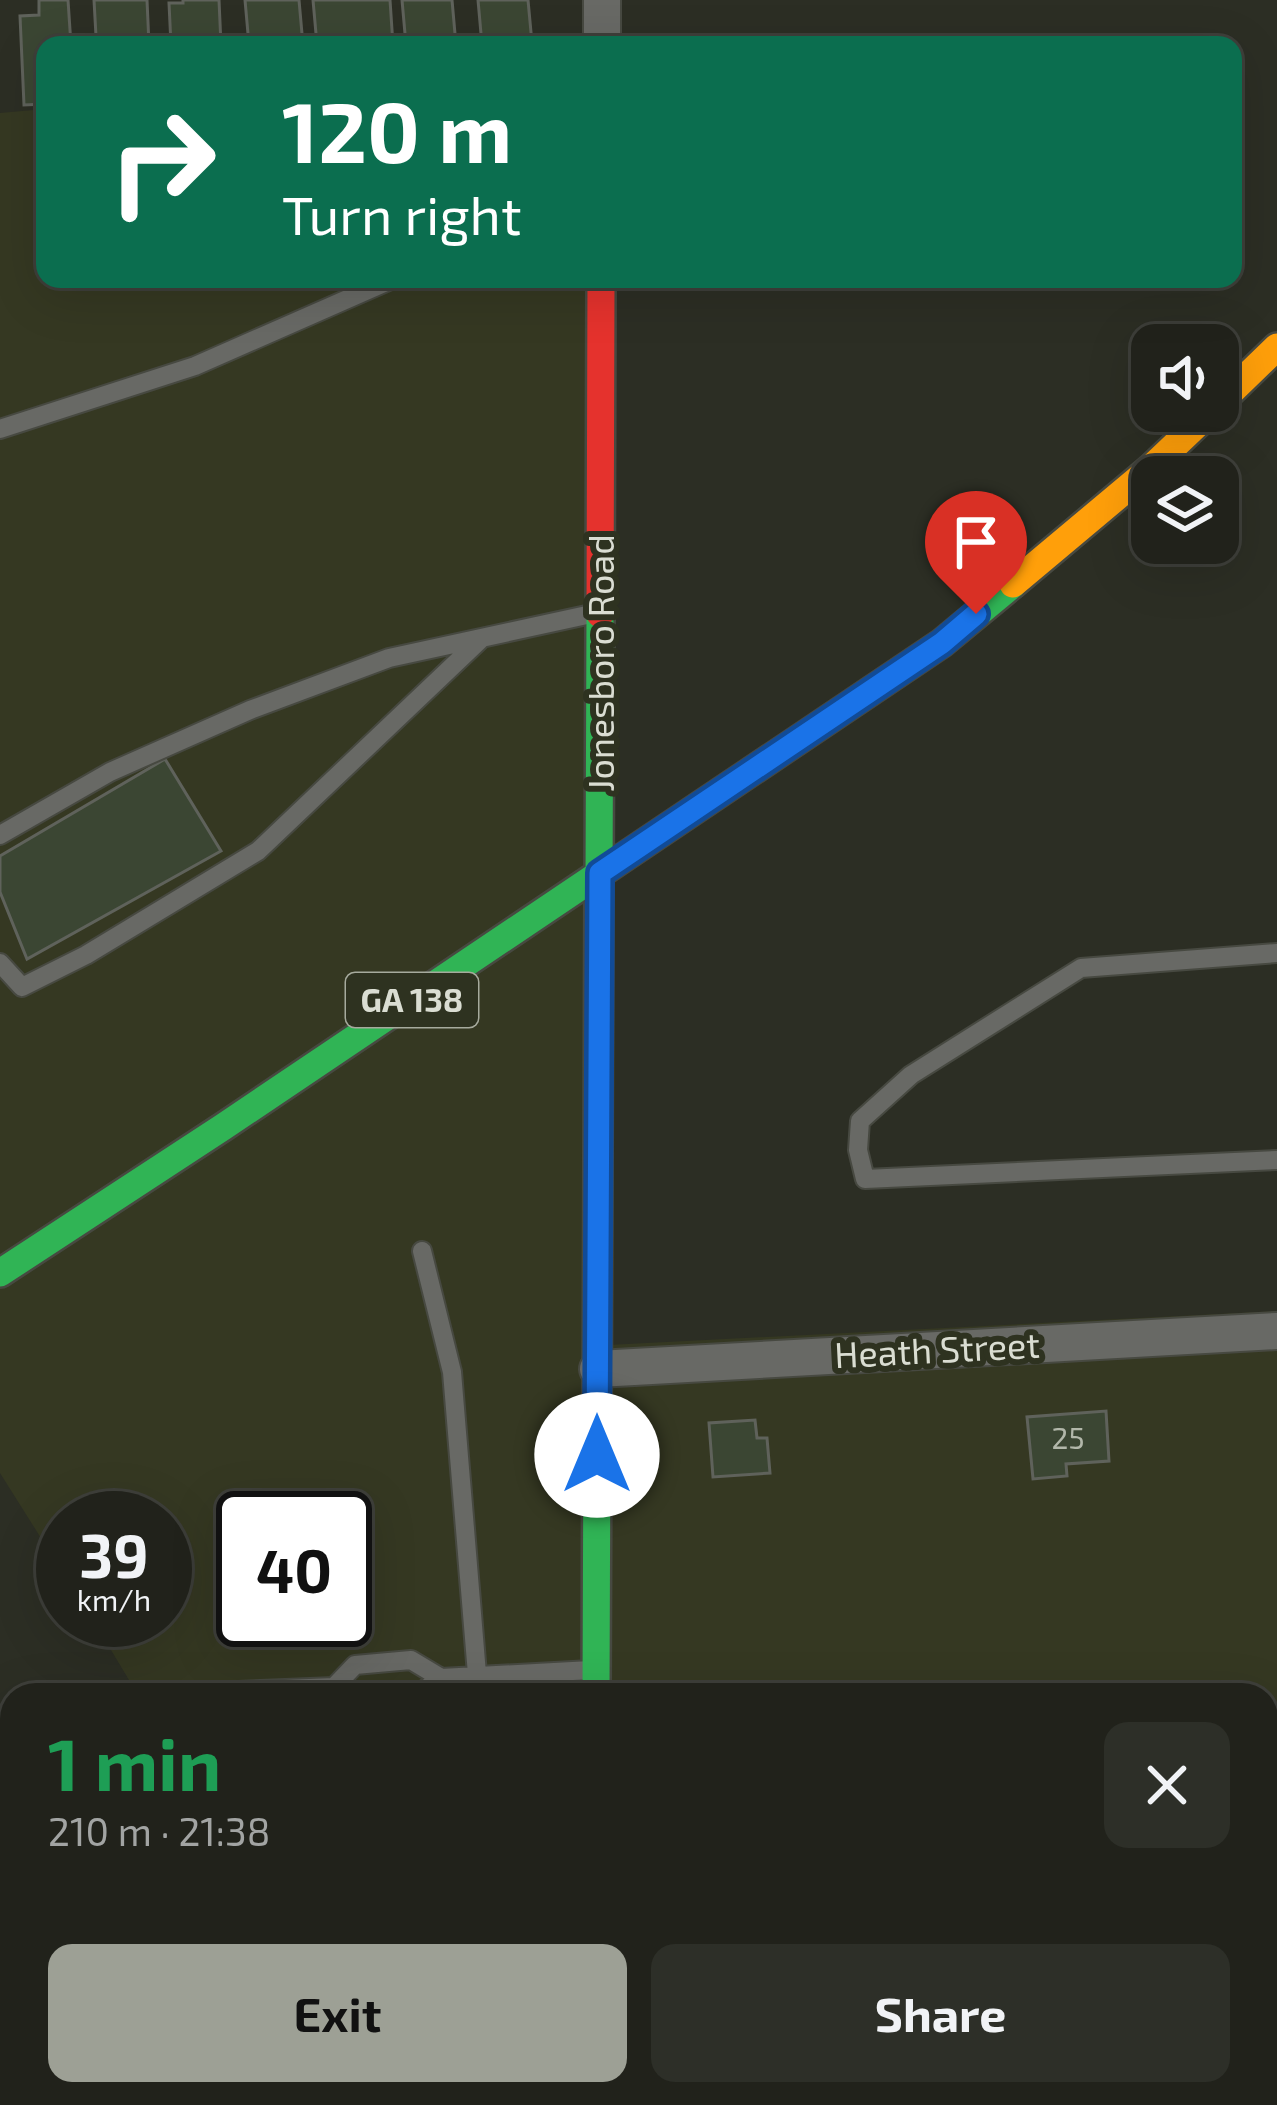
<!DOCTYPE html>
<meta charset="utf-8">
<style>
:root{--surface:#21221b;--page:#2d2f28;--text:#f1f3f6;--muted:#a2a4a3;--line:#3e3f3a;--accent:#9da095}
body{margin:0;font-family:"Exo 2",sans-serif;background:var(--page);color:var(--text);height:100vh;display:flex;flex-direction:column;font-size:45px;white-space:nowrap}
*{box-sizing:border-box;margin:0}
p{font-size:39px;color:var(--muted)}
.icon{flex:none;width:66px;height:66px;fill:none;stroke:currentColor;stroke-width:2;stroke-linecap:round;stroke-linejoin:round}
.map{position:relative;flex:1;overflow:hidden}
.drawer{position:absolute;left:0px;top:1683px;width:1278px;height:423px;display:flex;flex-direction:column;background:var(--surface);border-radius:36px 36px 0 0;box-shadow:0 12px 48px #0002,0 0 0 3px var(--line)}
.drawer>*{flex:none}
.guide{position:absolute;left:36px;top:36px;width:1206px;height:252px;border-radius:24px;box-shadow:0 12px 48px #0002,0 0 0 3px var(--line);background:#0b6e4f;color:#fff;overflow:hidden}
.fabs{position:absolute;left:1131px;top:324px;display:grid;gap:24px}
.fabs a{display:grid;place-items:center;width:108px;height:108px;border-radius:24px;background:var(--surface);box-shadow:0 12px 48px #0002,0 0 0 3px var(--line);font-size:60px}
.speed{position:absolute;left:36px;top:1491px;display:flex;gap:24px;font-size:60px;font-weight:700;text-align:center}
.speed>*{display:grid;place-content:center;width:156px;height:156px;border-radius:50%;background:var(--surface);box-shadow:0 12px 48px #0002,0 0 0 3px var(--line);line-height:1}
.speed small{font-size:30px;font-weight:400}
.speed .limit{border:6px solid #111;border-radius:18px;background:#fff;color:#111}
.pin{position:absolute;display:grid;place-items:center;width:102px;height:102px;color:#fff;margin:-123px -51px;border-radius:50% 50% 50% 0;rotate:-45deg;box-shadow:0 0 12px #0007}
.pin .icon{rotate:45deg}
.me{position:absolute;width:132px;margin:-66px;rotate:0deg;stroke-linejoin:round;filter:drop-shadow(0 0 9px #0008)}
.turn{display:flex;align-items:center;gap:42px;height:252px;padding:0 48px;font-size:54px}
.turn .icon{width:156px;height:156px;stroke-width:2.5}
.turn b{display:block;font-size:84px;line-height:102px}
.round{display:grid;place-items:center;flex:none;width:126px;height:126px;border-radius:24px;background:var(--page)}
.overview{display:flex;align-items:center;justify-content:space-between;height:204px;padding:0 48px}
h1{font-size:72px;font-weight:700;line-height:90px;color:#1e9e55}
.button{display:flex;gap:24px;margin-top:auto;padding:24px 48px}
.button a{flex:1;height:138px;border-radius:24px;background:var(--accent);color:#111;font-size:48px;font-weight:700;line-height:138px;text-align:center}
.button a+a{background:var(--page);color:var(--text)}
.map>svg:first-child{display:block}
</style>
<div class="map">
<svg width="1277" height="2105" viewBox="0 0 1277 2105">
<rect width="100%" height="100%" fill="#2c2e24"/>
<path fill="#353822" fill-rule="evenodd" d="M45 109V279H604L608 1345 1277 1311V2105H135V2094H1266V1695H138L93 1620H165V1518H63V1573L0 1473V113ZM243 1518H345V1620H243Z"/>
<path fill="#3b4633" stroke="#5f625b" stroke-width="3" d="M39 0H68L71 45H45V104L24 105 20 16 39 15Z
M94 0H147L149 45H113V35L96 36Z
M183 0H219L221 45H171L169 3H183Z
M245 0H299L303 45H249Z
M313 0H390L393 45H317Z
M402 0H452L456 45H406Z
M478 0H528L532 43 482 45Z
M165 759 221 851 27 959 0 892V856Z
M1106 1411 1109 1461 1066 1464 1067 1476 1033 1479 1027 1417Z
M755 1420 757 1438H767L770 1473 713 1477 709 1423Z
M400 2094H497V2105H400Z"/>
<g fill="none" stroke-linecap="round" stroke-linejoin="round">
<defs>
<path id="lane" d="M0 429 195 366 393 279
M0 835 110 772 250 710 389 658 596 613
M1277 953 1081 968 911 1075 860 1121 858 1150 865 1179 1277 1160
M0 963 22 987 86 955 258 851 481 639
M422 1251 452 1372 477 1674
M334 1687 355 1665 411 1660 441 1678
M141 1695 334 1687 345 1695
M417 1695 441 1678 591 1670
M383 2094 384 2105
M536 2094 537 2105"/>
<path id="street" d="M602 45V0
M598 1369 1277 1331
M594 2105V2094"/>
<path id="fast" d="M0 1273 223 1127 942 643 1013 584
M596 1695 600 614"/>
<path id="slow" d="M1218 404 1277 347
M1013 584 1150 469 1211 411"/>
<path id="jam" d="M600 614 601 279"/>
</defs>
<use href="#lane" stroke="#474941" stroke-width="22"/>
<use href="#street" stroke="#474941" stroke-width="40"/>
<use href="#fast" stroke="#474941" stroke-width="32"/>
<use href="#slow" stroke="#474941" stroke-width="32"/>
<use href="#jam" stroke="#474941" stroke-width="32"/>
<use href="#lane" stroke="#686965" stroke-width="18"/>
<use href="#street" stroke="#686965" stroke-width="36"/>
<use href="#fast" stroke="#30b455" stroke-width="27"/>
<use href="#slow" stroke="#ff9f0a" stroke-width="27"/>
<use href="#jam" stroke="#e5322d" stroke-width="27"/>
</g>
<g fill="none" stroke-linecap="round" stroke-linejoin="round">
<defs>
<path id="route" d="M597 1455 600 873 942 643 976 614"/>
</defs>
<use href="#route" stroke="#114b97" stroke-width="30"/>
<use href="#route" stroke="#1a73e8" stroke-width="21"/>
</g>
<g text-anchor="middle" stroke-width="12" stroke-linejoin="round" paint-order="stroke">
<g font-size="30" fill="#b2b7aa">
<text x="1068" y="1449">25</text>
</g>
<rect fill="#2e3220" stroke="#a6aa9d" stroke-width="3" x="346" y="973" width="132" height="54" rx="9"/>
<g font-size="33" font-weight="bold" fill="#daddd2">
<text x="412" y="1012">GA 138</text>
</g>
<g font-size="36" fill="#daddd2" stroke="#2e3220">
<text transform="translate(601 663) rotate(-90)" y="13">Jonesboro Road</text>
<text transform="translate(937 1350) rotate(-3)" y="13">Heath Street</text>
</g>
</g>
</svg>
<div class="fabs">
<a><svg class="icon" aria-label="sound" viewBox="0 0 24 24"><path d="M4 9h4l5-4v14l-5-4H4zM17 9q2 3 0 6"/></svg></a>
<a><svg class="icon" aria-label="layers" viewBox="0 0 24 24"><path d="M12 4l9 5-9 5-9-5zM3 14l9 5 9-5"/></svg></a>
</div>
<div class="speed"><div>39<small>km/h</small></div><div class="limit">40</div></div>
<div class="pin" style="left:976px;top:614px;background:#d93025"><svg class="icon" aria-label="arrive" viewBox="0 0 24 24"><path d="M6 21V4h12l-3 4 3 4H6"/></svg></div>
<svg class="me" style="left:597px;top:1455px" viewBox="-20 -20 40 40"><circle r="19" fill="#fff"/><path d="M0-13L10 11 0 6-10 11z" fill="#1a73e8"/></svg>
<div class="guide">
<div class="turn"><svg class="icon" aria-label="right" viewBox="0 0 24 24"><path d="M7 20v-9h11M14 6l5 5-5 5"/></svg><div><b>120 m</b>Turn right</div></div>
</div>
<section class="drawer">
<div class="overview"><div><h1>1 min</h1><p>210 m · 21:38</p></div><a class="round"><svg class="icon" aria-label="close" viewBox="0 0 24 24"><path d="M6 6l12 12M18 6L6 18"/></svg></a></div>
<div class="button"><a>Exit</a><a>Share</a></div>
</section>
</div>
